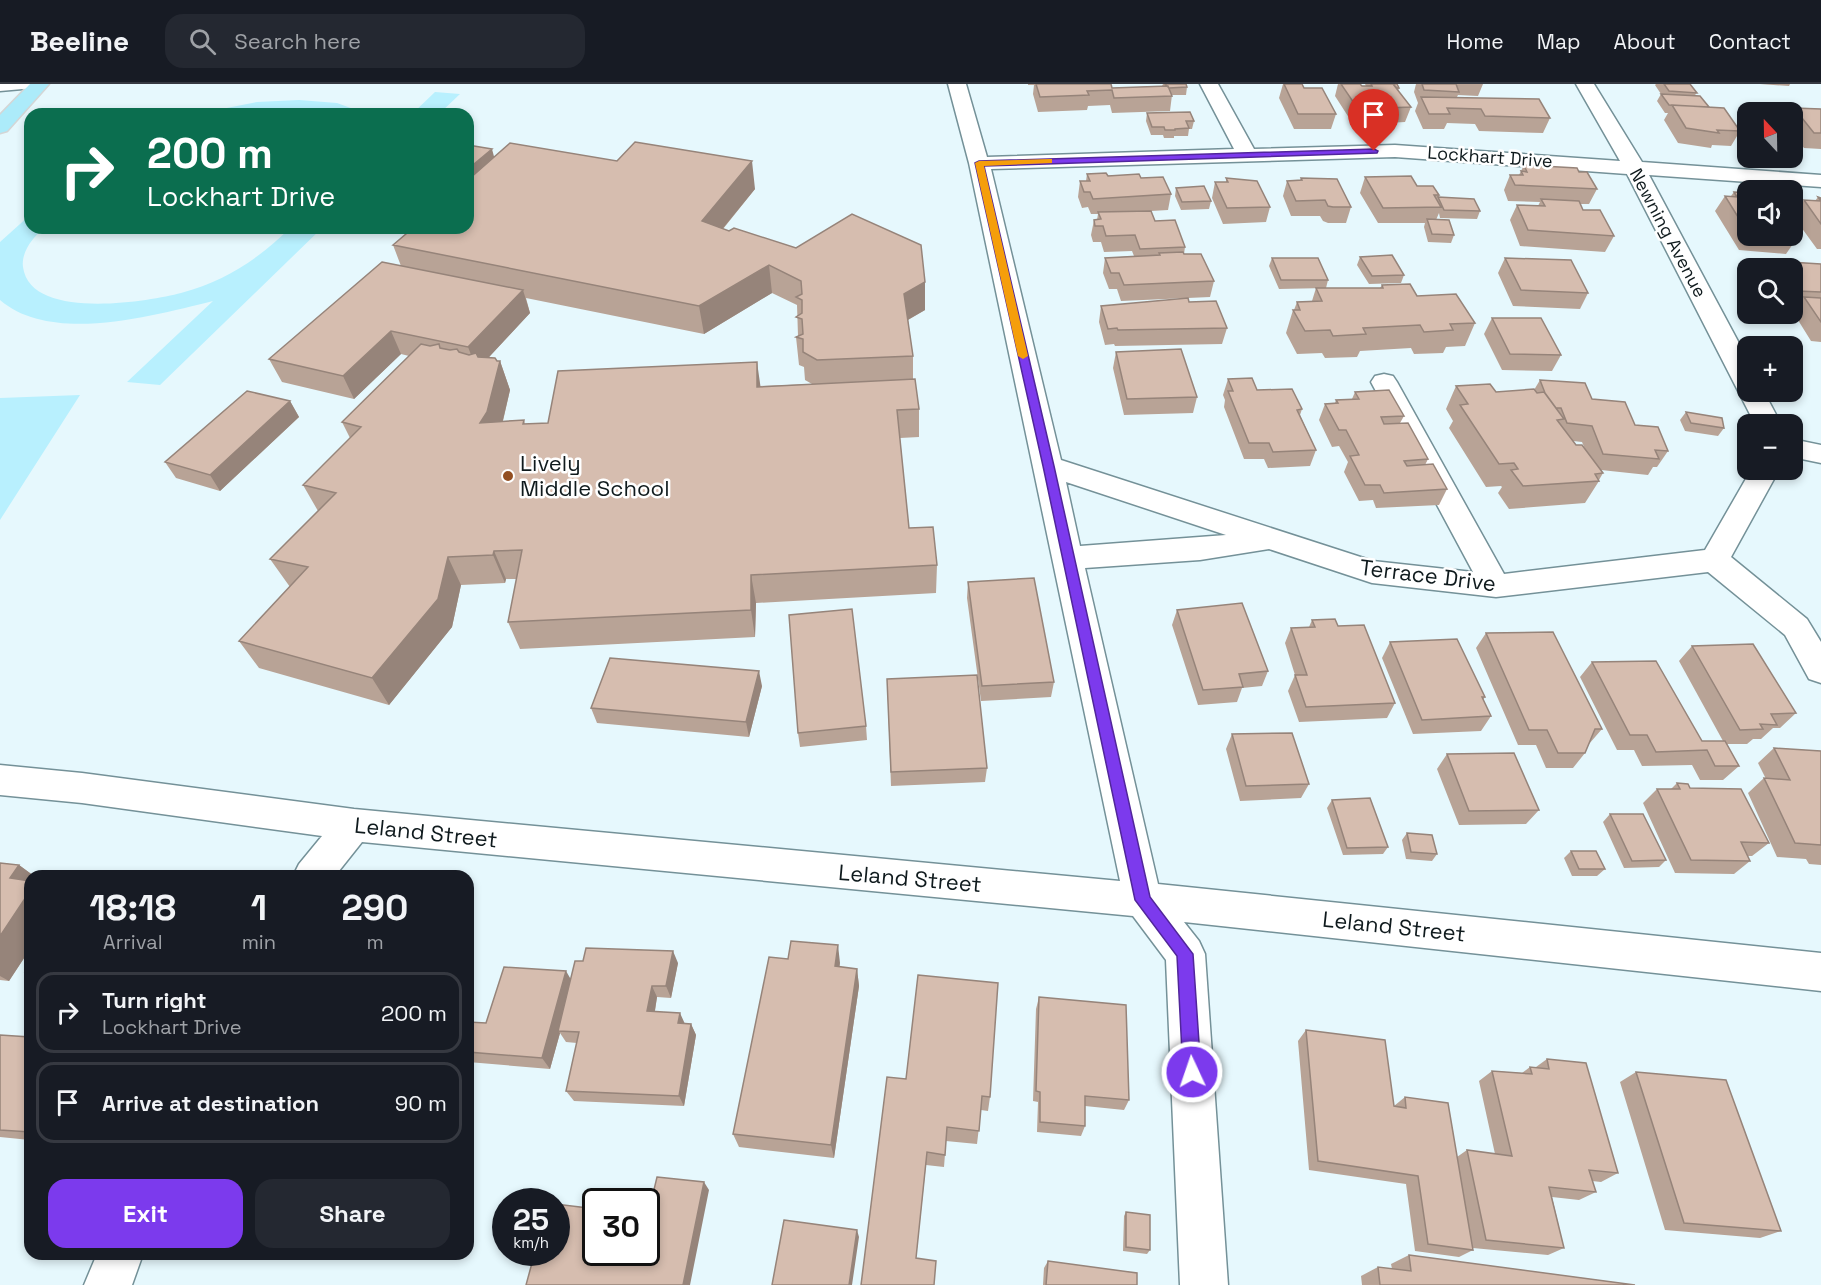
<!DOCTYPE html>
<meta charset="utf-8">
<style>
:root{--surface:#171b24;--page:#242831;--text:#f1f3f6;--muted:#9ea1a6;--line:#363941;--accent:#7c3aed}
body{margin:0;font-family:"Space Grotesk",sans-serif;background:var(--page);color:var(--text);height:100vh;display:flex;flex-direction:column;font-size:22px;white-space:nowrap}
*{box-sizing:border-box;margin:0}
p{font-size:20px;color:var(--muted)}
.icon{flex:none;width:33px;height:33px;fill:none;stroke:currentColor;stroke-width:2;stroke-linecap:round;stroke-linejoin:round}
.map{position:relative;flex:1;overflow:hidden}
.panel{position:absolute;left:24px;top:786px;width:450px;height:390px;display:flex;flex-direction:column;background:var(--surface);border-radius:18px;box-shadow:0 3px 9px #0003}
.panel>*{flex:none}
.top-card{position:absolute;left:24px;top:24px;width:450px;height:126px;border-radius:18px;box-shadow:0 3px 9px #0003;background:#0b6e4f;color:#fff;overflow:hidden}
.needle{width:39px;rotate:338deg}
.fabs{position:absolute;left:1737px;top:18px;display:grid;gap:12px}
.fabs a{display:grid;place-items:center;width:66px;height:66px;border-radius:12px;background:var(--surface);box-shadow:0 3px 9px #0003;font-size:30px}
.speed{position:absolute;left:492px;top:1104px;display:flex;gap:12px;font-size:30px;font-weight:700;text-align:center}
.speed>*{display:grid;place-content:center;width:78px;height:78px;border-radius:50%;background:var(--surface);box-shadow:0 3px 9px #0003;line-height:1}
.speed small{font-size:15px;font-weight:400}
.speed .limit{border:3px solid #111;border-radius:9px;background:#fff;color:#111}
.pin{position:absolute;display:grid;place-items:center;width:51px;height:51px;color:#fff;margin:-62px -26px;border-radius:50% 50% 50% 0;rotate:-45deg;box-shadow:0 0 6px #0007}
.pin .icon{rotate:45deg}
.me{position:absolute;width:66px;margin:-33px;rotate:357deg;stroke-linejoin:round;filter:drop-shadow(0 0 4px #0008)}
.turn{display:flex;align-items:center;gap:21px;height:126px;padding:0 24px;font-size:27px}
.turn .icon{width:78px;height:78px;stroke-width:2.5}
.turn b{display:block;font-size:42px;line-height:51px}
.eta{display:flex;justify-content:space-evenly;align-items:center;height:102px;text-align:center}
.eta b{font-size:36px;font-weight:700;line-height:42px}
.primary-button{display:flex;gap:12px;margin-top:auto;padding:12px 24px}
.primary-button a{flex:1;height:69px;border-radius:18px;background:var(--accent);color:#fff;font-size:24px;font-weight:700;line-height:69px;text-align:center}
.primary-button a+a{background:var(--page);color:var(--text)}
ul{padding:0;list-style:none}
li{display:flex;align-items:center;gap:18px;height:81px;margin:0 12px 9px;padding:0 12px;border:3px solid var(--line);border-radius:18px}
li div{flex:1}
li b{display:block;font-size:22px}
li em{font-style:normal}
header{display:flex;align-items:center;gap:36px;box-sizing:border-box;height:84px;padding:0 30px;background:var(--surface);border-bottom:2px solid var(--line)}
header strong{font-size:28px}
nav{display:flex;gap:33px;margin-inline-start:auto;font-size:21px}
.search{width:420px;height:54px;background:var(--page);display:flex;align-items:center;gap:15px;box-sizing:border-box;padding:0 21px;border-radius:18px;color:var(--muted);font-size:22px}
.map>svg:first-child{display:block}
</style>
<header>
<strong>Beeline</strong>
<div class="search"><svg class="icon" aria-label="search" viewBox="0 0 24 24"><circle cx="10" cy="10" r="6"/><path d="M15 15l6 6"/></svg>Search here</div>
<nav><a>Home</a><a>Map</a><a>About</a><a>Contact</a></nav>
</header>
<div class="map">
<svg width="1821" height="1201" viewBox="0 0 1821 1201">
<rect width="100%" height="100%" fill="#e6f8fd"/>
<path fill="#b8f0fe" d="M435 8 460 10 439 30H412Z
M299 16 337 19 367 30 288 28 196 30 257 18Z
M30 131V144H44C33 153 21 168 23 183 30 237 147 218 181 209 227 196 257 176 290 144H322L160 301 127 298 213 217C155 231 52 261 0 216V158Z
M80 311 0 436V314Z"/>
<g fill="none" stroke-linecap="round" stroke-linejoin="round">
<defs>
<path id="street" d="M948 0H966L987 73 1234 65 1200 0H1218L1254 65 1395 61 1620 77 1576 0H1594L1642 78 1821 91V103L1649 91 1748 276V308H1764L1781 340H1755L1627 90 1395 73 991 85 1061 376 1373 477 1473 488 1371 298 1375 292 1384 290 1393 292 1397 298 1504 490 1705 466 1751 386H1779L1731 473 1807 535 1821 558V599L1809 595 1785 551 1708 488 1496 513 1372 499 1269 465 1200 476 1085 484 1158 800 1821 869V907L1184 838 1199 857 1205 870 1228 1201H1180L1166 876 1133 832 362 758 335 792H293L299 780 322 752 82 719 0 711V681L82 689 354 725 1120 797 969 79ZM1066 398 1226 451 1080 462Z
M1792 355 1821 361V379L1792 373Z
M97 1170H143L132 1201H84Z"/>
<path id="secondary" d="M0 0H36L34 4 0 7Z"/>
<path id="primary" d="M30 0H49L7 47 0 49V31Z"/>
</defs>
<use href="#street" stroke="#749198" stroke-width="3"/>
<use href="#secondary" stroke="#749198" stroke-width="3"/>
<use href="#primary" stroke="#d4d6d6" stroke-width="3"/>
<use href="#street" fill="#fff" fill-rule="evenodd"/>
<use href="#secondary" fill="#fff" fill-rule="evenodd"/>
<use href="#primary" fill="#acebfa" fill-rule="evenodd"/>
</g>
<path fill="#b8a396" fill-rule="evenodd" d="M1028 0H1111L1112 4 1162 2 1163 0H1186L1187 3 1186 11H1172L1170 27 1112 29 1110 21 1088 22 1087 26 1038 28 1033 10 1034 1H1028Z
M1283 0 1304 4 1336 30 1331 45H1294L1279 14Z
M1338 0H1360L1362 2H1366L1365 0H1397L1399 4 1398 7 1411 23 1405 38 1387 39 1386 43 1364 44 1361 40H1353L1335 12Z
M1416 0H1483L1478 12 1458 11 1457 13 1550 34 1543 49 1479 47 1475 40 1447 39 1444 45H1423L1415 27 1418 19 1414 8Z
M1656 0H1690L1697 9 1695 11 1740 47 1731 62 1712 61 1711 64 1678 59 1664 36 1668 29H1665L1657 17 1661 10 1655 1Z
M1760 0H1790L1789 2Z
M1794 24 1821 25V65L1804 64 1792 49V28H1791Z
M1147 29 1194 37 1192 45H1189L1188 52H1174V54H1164L1163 51H1151L1146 37Z
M1742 32H1748V57L1742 50 1744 48 1738 40Z
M1792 51 1797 57 1792 64Z
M494 73 755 105 723 145 925 226 908 236 913 272V295L919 325V353L900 354 909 444 937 481 936 509 756 519 755 553 520 565 508 538 517 495H506L505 499 461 501 452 543 389 621 259 584 239 557 290 503 270 475 318 427 303 401 350 354 342 338 409 272 401 270 354 315 282 298 269 275 401 182 393 161ZM772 209 797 221 798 252 796 253 799 281 804 283 805 296 812 300 760 302 548 339 525 340 524 336 503 337 510 306 500 277H497L489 273 530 229 526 214 704 250Z
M1524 81 1579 88 1597 105 1589 120H1580L1583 126 1614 152 1605 168 1520 162 1510 136 1517 121 1538 122 1540 118 1508 117 1504 106 1510 91H1519Z
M1087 90 1141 94 1171 110 1168 126 1151 127 1155 137 1185 163 1184 170 1214 197 1210 213 1121 217 1117 205H1109L1103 189 1105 174 1134 172 1132 167 1104 168 1101 158H1093L1091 151 1094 136H1097L1098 130H1091L1088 123 1082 124 1078 113 1080 97H1086Z
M1365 93 1417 102 1439 111V113L1480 127 1477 135 1440 134 1439 129 1436 136 1454 151 1451 159 1428 158 1424 143 1425 139H1378L1360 109Z
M1226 94 1270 123 1266 138 1223 140 1212 114 1215 98H1226Z
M1301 94 1351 123 1346 139H1328L1323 137 1320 132H1291L1283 112 1287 97 1300 96Z
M1176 104 1211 117 1209 125 1181 126 1175 112Z
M1734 108 1748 109V152H1792L1797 154 1786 170 1739 166 1715 127 1725 112H1731Z
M1818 113 1821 114V165H1817L1793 132 1804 116 1815 117Z
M1360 173 1404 191 1401 199 1369 200 1357 181Z
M1272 174 1328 196 1326 204 1279 205 1269 182Z
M1505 174 1588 209 1580 225 1513 222 1498 189Z
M1776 177 1821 180V258L1811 257 1793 228 1802 215H1792V184H1772Z
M1382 201 1417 212 1475 239 1465 262 1446 263 1443 269 1414 270 1411 264 1360 267 1357 273 1325 274 1322 269 1297 270 1286 249 1293 226H1294L1297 218 1312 217 1316 204H1380Z
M1189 218 1227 244 1222 260 1115 262 1114 260 1105 261 1099 238 1101 222Z
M1492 234 1561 271 1552 287 1502 286 1484 250Z
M1116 268 1197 313 1193 329 1124 331 1113 284Z
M1228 295 1302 325 1300 331 1316 366 1310 382 1268 384 1264 375H1244L1224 323 1225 316 1223 311Z
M1540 296 1592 315 1635 341 1668 367 1657 383H1653L1648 391 1601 386 1603 389 1599 396V397L1585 419 1509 425 1498 409 1502 403 1501 402 1486 403 1449 344 1453 337 1446 325 1456 302 1496 308 1534 306ZM1573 357 1582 358 1585 365 1576 361Z
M1355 308 1404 332 1400 339 1428 375 1425 381 1447 405 1439 421 1376 424 1373 416 1359 417 1344 388 1348 378 1339 362 1332 363 1319 336 1325 320 1335 319 1336 316 1352 315Z
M290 317 299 333 220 407 176 394 165 378Z
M1686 328 1724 344 1718 352 1685 347 1680 336Z
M968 498 1054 598 1051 613 981 617 967 514Z
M1177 526 1268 587 1262 602 1242 604 1237 618 1198 621 1172 541Z
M1312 536 1338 542 1395 619 1387 634 1299 638 1288 607 1295 591 1285 559 1291 544 1309 543Z
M1486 549 1602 645 1589 660 1585 669 1573 684H1546L1536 661H1518L1476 564Z
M1390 558 1485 613 1483 616 1491 632 1481 647 1413 650 1382 574Z
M1692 562 1796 629 1780 644H1773L1761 655H1753L1747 660H1727L1739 682 1723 696H1700L1692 681 1642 682 1634 666H1617L1580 593 1592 578 1702 657H1723L1679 577Z
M887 595 987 684 985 698 891 702Z
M762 602 749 653 597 639 591 624Z
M866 642 867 656 800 663 798 649Z
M1232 650 1309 700 1301 714 1240 717 1226 665Z
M1774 664 1821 667V781L1809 780 1806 775 1777 773 1748 709 1764 694 1766 695 1758 679Z
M1447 670 1539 726 1526 740 1459 741 1437 685Z
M1677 699 1690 704 1769 759 1752 772H1748L1750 777 1734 790 1675 789 1643 719 1657 705H1671Z
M1332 716 1388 763 1383 770 1343 771 1327 724Z
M1610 730 1666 776 1659 783 1624 784 1603 738Z
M1407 749 1437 770 1432 777 1406 775 1402 756Z
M1571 767 1605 785 1597 792H1572L1564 774Z
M0 779 19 781 34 792H30V865L9 897 0 896Z
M678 879 671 914 657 913 655 927 685 940H691L696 951 684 1022 574 1017 566 1007 577 959 566 958 560 949 550 985 468 978V938L486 939Z
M840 879 839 883 857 885 859 902 834 1074 739 1063 733 1050Z
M1039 913 1129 1016 1124 1026 1085 1022V1042L1081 1052 1037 1048 1038 1018 1033 1017 1036 925Z
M1306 946 1394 1022 1405 1013 1457 1073 1467 1066 1495 1070 1479 997 1492 987 1522 989 1530 983H1536L1547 975 1618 1089 1601 1098 1592 1097 1596 1108 1579 1116 1552 1113 1564 1164 1548 1171 1473 1164V1166L1459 1173 1415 1167 1406 1100 1309 1086 1298 957Z
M0 951 30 953V1056L0 1053Z
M1636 988 1781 1147 1760 1154 1665 1146 1620 998Z
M906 995 990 1013 988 1027 981 1026 977 1060 946 1057 944 1083 926 1081 916 1174 861 1201Z
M1126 1128 1150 1166 1147 1170 1123 1167 1124 1132Z
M1409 1171 1635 1201H1362L1361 1192 1378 1183 1392 1185 1391 1180Z
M1048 1177 1137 1201H1043L1044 1184Z"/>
<path fill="#96847a" d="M492 65 496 80 468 104V85Z
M752 77 755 105 706 165 702 137Z
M769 181 772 209 704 250 699 222Z
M925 198V226L904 238V210Z
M523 206 530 229 477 286 468 263Z
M391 247 401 270 354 315 343 292Z
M500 277 510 306 498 357 480 339Z
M757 278 761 306 757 303Z
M290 317 299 333 220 407 210 391Z
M494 467 506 495 505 499 493 471Z
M448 473 461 501 452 543 389 621 372 594Z
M751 491 756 519 755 553 751 526Z
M759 587 762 602 749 653 746 638Z
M19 781 34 792H30V865L9 897 0 892V852L10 794Z
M838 861 840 879 837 899 835 882Z
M673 867 678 879 671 914 666 902Z
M857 885 859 902 834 1074 831 1061Z
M566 887 573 899 558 947 560 949 550 985 542 974Z
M652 902 657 913 653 938 647 927Z
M680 929 685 940 678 939Z
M691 940 696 951 684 1022 679 1012Z
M704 1098 709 1106 690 1201H683Z
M857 1146 859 1153 852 1201H849Z"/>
<path fill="#d6bdaf" stroke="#96847a" stroke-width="1.5" d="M1036 0H1111L1112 4 1168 2 1172 12 1114 14 1112 6 1087 7 1089 11 1040 13Z
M1165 0H1186L1187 3 1169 4Z
M1284 0H1302L1304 4H1322L1336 30H1298Z
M1341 0H1360L1362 2H1372L1371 0H1393L1411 23 1387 24 1391 28 1368 29 1366 25H1358Z
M1393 0H1397L1399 4H1397Z
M1422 0H1456L1459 8 1424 6Z
M1664 0H1690L1697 9 1669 7Z
M1661 10 1700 12 1709 23 1669 21Z
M1421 13 1539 15 1550 34 1485 32 1481 25 1447 24 1450 30H1429Z
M1672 21 1724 24 1740 47 1717 46 1719 49 1686 44Z
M1794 24 1821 25V49H1814Z
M1190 28 1194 37H1186L1189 44 1175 45V46H1165L1164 43H1152L1147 29Z
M1742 32H1748V38Z
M1792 51 1797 57 1792 56Z
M635 58 752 77 702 137 729 147 734 144 796 164 852 130 921 161 925 198 904 210 913 272 817 276 803 268V255L796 253 803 250 802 235 796 233 802 229V216L796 213 802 210 801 197 769 181 699 222 393 161 413 144H468V96L510 59 617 77Z
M468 61 492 65 468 85Z
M1524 81 1577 84 1579 88H1587L1597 105 1515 101 1510 91H1523L1521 87 1527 88Z
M1106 89 1108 92 1139 90 1141 94 1163 93 1171 110 1093 115 1090 108H1084L1080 97H1090L1087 90Z
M1411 92 1417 102H1433L1439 111H1434L1441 123 1383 124 1365 93Z
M1226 94 1257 97 1270 123 1227 124 1215 98H1228Z
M1301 94 1337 95 1351 123H1333L1328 122 1325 116 1296 117 1287 97 1302 96Z
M1204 102 1211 117 1182 118 1176 104Z
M1734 108 1748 109V149L1725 112 1737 113Z
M1438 113 1474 115 1480 127 1444 126Z
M1818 113 1821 114V140L1804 116 1821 117Z
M1541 115 1579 117 1583 126H1600L1614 152 1528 146 1517 121 1545 122Z
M1151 127 1155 137 1175 136 1185 163 1140 165 1135 151 1106 152 1103 142H1095L1094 136 1101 135 1098 128Z
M1427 135 1449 136 1454 151 1432 150Z
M1792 147 1797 154 1760 152H1792Z
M1183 168 1184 170H1201L1214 197 1124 201 1119 189H1111L1105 174 1160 171 1159 169Z
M1392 171 1404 191 1372 192 1360 173Z
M1272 174H1318L1328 196H1281Z
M1505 174 1571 176 1588 209 1521 206Z
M1776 177 1821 180V208L1797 207 1792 201V184H1781Z
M382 178 523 206 468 263 391 247 343 292 269 275Z
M1410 200 1417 212 1456 210 1475 239 1450 240 1453 246 1424 248 1420 241 1363 244 1366 250 1333 252 1330 246 1305 247 1293 226H1300L1297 218 1322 217 1316 204H1383L1382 201Z
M1804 213 1821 214V238Z
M1188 214 1189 218 1216 217 1227 244 1118 246 1117 244 1108 245 1101 222Z
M1492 234H1541L1561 271 1510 270Z
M421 260 430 262 439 260 440 264 450 266 457 265 459 268 469 271 476 269 478 273 495 274 497 277H500L487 328 480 339 524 336 523 340 548 339 558 287 757 278V303L915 295 919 325 897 326 909 444 933 443 937 481 751 491V526L508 538 522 466 494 467 493 471 448 473 438 515 372 594 239 557 308 483 270 475 336 409 303 401 361 343 342 338Z
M1181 265 1197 313 1127 315 1116 268Z
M1252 294 1257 306 1292 305 1302 325 1297 326 1316 366 1273 368 1269 359H1249L1228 307H1233L1228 295Z
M1540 296 1585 299 1592 315 1625 318 1635 341 1658 343 1668 367 1655 366 1659 375 1603 370 1592 342 1567 339 1561 324H1556L1545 309Z
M1490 300 1496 308 1534 305 1537 309 1544 308 1564 335 1557 336 1576 361H1582L1603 389 1595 390 1599 397 1523 402 1511 386 1518 385 1514 379 1499 380 1460 321 1468 320 1456 302Z
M1389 306 1404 332 1381 333 1384 340 1408 339 1428 375 1404 377 1407 382 1433 380 1447 405 1384 409 1380 401H1365L1350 372 1359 371 1346 346H1339L1325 320 1338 319 1336 316 1359 315 1355 308Z
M247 307 290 317 210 391 165 378Z
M1686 328 1722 334 1724 344 1691 339Z
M1034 494 1054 598 982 602 968 498Z
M1242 519 1268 587 1239 590 1243 603 1203 606 1177 526Z
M852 525 866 642 798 649 789 531Z
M1335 535 1338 542 1364 541 1395 619 1306 623 1295 591H1307L1291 544 1315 543 1312 536Z
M1553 548 1602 645H1595L1585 669H1558L1547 646H1529L1486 549Z
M1457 555 1485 613H1482L1491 632 1422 636 1390 558Z
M1753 560 1796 629 1771 630 1777 641 1760 640 1763 645 1740 646 1692 562Z
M610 574 759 587 746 638 591 624Z
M1656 577 1702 657H1725L1739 682H1715L1707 666 1656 668 1647 651H1630L1592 578Z
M977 591 987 684 891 688 887 595Z
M1292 649 1309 700 1246 702 1232 650Z
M1774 664 1821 667V761L1795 759 1764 694 1790 696Z
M1514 669 1539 726 1469 727 1447 670Z
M1677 699 1688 700 1690 704 1741 705 1769 759 1741 758 1750 777 1691 776 1657 705H1680Z
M1370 714 1388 763 1347 764 1332 716Z
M1610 730H1643L1666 776 1632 777Z
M1407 749 1432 751 1437 770 1411 768Z
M1571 767H1596L1605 785H1579Z
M0 779 19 781 10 794 30 797V807L0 852Z
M791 857 838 861 835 882 857 885 831 1061 733 1050 769 873 788 875Z
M586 864 673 867 666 902H652L647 927 680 929 678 939 691 940 679 1012 566 1007 579 948 558 947 575 877H583Z
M30 881V889L25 888Z
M504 883 566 887 542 974 468 968V938L486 939Z
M918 891 998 899 990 1013 982 1012 979 1047 947 1043 945 1071 927 1068 916 1174 936 1177 934 1201H861L887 993 906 995Z
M1039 913 1126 921 1129 1016 1085 1012V1042L1040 1038V1008L1036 1007Z
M1306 946 1385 956 1394 1022 1406 1024 1405 1013 1448 1019 1473 1166 1428 1160 1418 1092 1318 1077Z
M0 951 30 953V1048L0 1046Z
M1547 975 1586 979 1618 1089 1589 1086 1596 1108 1549 1103 1564 1164 1486 1156 1467 1066 1512 1072 1492 987 1532 990 1530 983 1549 985Z
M1636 988 1726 996 1781 1147 1684 1139Z
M657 1093 704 1098 683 1201H526L535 1168H556V1120L596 1125V1168H646V1130L648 1131Z
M1126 1128 1150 1131V1166L1126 1163Z
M784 1136 857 1146 849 1201H772Z
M1409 1171 1635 1201H1380L1378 1183 1411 1187Z
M1048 1177 1137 1189V1201H1046Z"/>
<path fill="#7c3aed" stroke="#51269a" stroke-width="1.5" d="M1374 65 1378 67 1377 69 984 82 1054 382 1150 813 1193 870 1201 988 1198 994 1192 997 1186 994 1183 988 1177 872 1135 816 1043 382 975 79 979 77Z"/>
<path fill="#f59e0b" d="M1049 75H1052V79L984 82 1028 272 1023 275 1018 272 975 79 979 77Z"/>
<circle fill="#934f22" stroke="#fff" stroke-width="2" cx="508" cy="392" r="6"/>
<g text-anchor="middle" stroke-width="5" stroke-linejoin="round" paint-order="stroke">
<g font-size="18" fill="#0f1a1d" stroke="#fff">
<text transform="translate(1490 73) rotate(4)" y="6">Lockhart Drive</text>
<text transform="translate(1668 149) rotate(62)" y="6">Newning Avenue</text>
</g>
<g font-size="22" fill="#0f1a1d" stroke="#fff" text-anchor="start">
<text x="520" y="387">Lively<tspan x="520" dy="25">Middle School</tspan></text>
</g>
<g font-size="22" fill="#0f1a1d" stroke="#fff">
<text transform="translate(1428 491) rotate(7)" y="8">Terrace Drive</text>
<text transform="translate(426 748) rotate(6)" y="8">Leland Street</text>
<text transform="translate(910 794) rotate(5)" y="8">Leland Street</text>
<text transform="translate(1394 842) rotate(6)" y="8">Leland Street</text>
</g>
</g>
</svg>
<div class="fabs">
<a><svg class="needle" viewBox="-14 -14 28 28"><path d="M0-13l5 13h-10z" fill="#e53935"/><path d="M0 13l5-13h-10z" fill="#9ea1a6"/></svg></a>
<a><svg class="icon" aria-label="sound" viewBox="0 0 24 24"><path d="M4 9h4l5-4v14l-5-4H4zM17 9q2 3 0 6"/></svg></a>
<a><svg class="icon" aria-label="search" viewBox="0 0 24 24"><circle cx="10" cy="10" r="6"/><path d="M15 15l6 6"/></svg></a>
<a>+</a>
<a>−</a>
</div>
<div class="speed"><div>25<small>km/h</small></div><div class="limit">30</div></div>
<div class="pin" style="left:1374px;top:67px;background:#d93025"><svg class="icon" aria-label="arrive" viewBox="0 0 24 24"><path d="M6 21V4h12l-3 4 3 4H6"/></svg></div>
<svg class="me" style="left:1192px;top:988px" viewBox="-20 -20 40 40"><circle r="17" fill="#7c3aed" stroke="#fff" stroke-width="3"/><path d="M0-11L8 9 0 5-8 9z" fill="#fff"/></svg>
<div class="top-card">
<div class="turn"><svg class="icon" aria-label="right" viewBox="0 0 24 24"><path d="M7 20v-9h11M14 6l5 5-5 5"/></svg><div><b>200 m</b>Lockhart Drive</div></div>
</div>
<section class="panel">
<div class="eta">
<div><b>18:18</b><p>Arrival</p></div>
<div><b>1</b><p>min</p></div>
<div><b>290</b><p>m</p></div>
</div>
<ul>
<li><svg class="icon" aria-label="right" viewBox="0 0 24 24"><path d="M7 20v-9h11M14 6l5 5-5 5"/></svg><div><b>Turn right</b><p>Lockhart Drive</p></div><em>200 m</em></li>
<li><svg class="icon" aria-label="arrive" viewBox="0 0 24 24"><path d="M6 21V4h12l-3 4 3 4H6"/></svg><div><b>Arrive at destination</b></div><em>90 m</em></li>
</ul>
<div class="primary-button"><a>Exit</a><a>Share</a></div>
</section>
</div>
